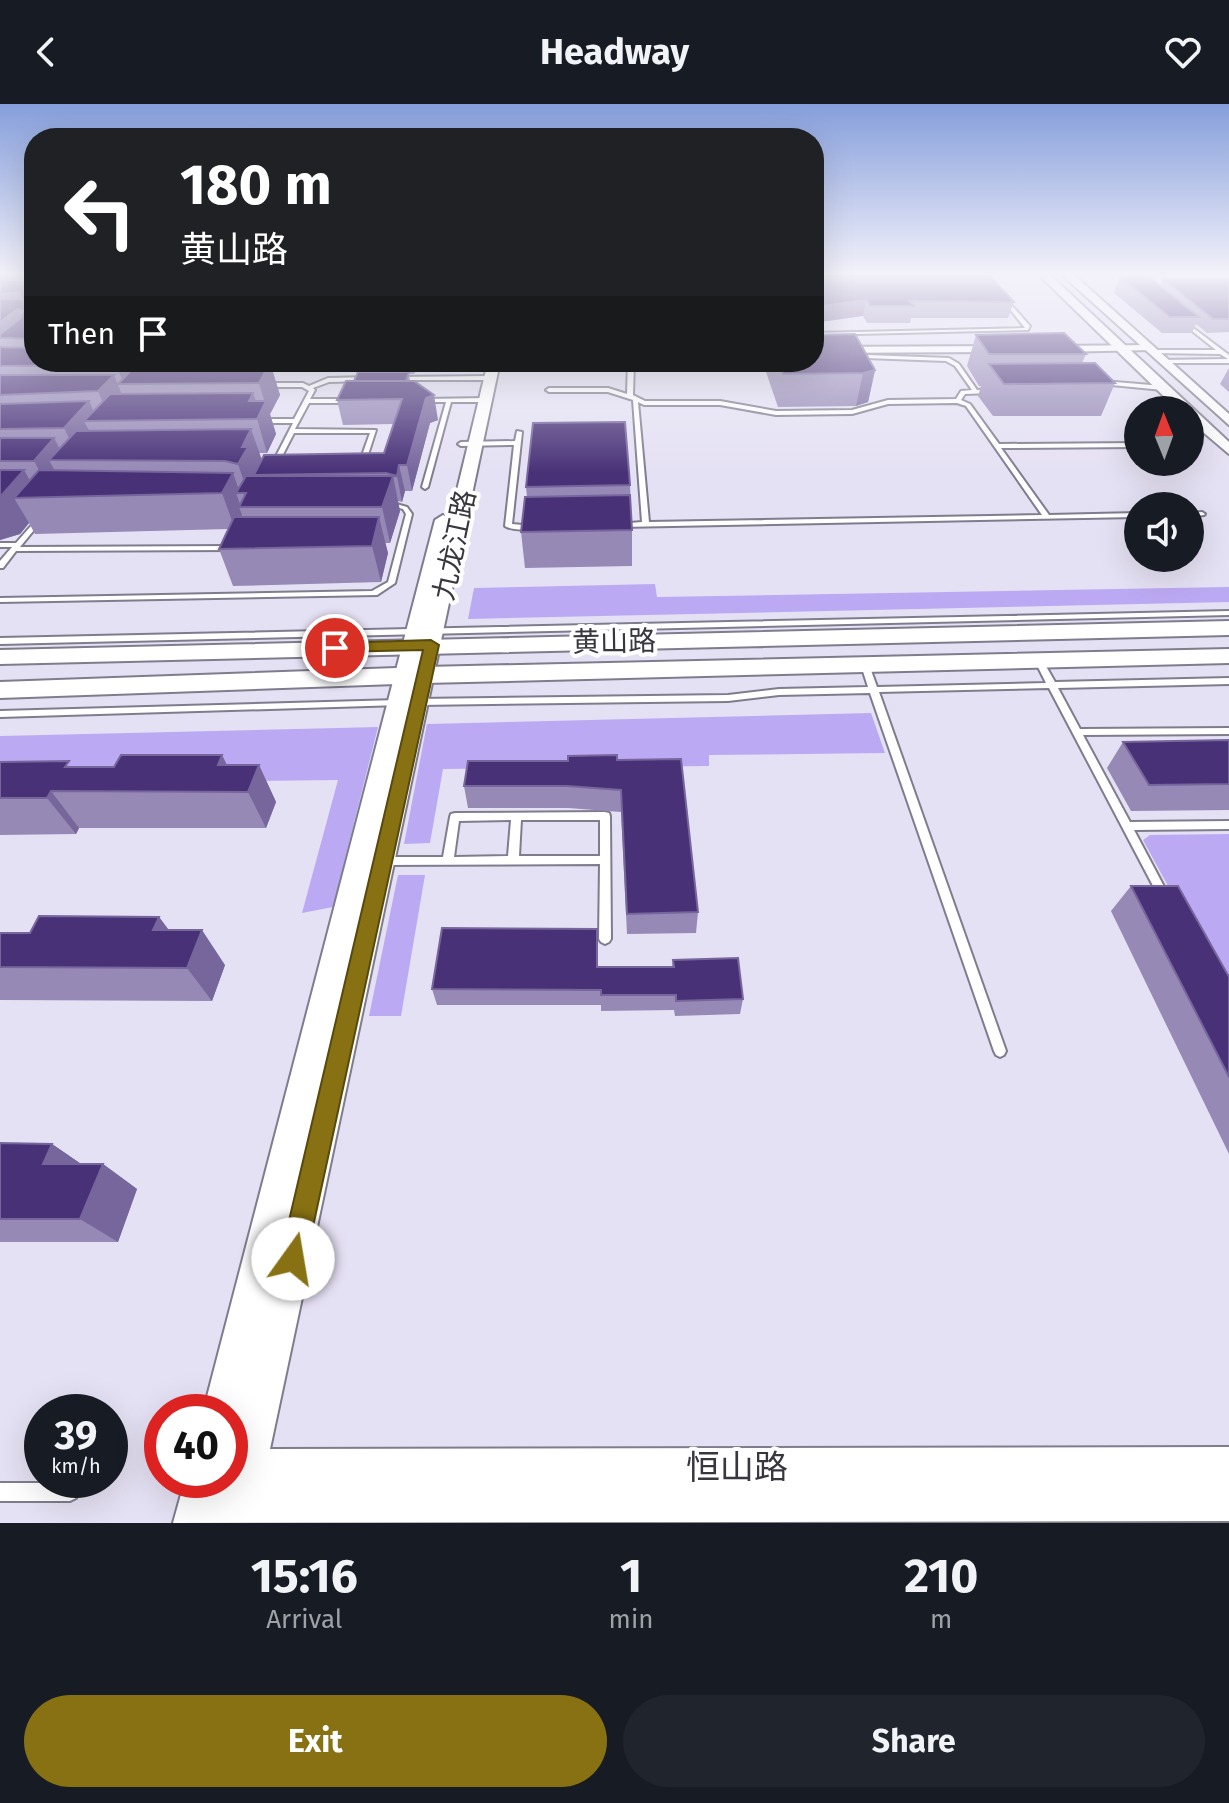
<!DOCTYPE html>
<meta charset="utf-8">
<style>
:root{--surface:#171b24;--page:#20242c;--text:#f1f3f6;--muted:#9ea1a6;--accent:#877112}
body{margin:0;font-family:"Fira Sans","Noto Sans SC",sans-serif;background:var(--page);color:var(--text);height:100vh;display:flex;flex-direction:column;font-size:30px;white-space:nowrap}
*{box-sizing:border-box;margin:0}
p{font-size:26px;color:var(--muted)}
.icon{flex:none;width:44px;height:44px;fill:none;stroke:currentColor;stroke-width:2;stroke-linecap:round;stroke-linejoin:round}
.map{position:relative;height:1419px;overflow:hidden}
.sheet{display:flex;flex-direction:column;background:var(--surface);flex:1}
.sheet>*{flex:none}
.guide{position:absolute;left:24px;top:24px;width:800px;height:244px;border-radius:32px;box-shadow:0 8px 32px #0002;background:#202124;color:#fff;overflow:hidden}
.needle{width:52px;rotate:359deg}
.controls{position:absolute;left:1124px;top:292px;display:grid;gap:16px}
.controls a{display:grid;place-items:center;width:80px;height:80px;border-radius:50%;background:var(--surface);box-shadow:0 8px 32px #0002;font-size:40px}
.speed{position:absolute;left:24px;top:1290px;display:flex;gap:16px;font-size:40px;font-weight:700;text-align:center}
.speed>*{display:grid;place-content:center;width:104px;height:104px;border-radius:50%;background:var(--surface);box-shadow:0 8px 32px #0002;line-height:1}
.speed small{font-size:20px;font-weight:400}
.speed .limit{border:12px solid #d22;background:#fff;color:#111}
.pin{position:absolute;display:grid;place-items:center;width:68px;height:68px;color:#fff;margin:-34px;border:4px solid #fff;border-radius:50%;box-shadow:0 2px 8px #0007}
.me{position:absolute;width:88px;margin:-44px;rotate:13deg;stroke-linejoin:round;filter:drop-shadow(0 0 6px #0008)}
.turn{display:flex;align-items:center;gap:28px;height:168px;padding:0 24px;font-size:36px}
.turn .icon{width:104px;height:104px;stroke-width:2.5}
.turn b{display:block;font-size:56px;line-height:68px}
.then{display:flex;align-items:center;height:76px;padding:0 24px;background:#0003;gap:16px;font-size:30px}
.eta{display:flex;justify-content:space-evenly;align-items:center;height:136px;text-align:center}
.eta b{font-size:48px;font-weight:700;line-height:56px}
.button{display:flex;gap:16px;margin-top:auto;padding:16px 24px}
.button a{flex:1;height:92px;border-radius:48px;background:var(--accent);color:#fff;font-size:32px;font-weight:700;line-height:92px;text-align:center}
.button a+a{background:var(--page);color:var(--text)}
header{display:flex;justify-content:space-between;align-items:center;height:104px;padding:0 24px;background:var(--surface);font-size:36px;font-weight:700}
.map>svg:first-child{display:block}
</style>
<header><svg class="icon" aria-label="back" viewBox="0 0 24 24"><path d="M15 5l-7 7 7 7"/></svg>Headway<svg class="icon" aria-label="heart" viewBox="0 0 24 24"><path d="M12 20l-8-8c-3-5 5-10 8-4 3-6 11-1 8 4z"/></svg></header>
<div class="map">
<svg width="1229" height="1419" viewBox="0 0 1229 1419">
<rect width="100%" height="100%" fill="#e5e1f4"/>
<path fill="#bca9f3" d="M655 480 657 493 1229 483V498L468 515 474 484Z
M871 609 885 649 709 651V662L443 665 430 739 404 740 427 620Z
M378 623 333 803 302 809 338 676 0 680V632Z
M1229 730V894L1143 736 1150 731Z
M398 771H425L401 912H369Z"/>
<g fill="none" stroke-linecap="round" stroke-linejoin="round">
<defs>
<path id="service" d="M1001 194H1005L1030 222 1028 226 814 231V229L1025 224Z
M1184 217 1229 251V259H1162L1159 257 1160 256 1228 255 1220 250 1150 249 1152 246H1216L1182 219Z
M867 251 949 254 959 260 977 286 991 285 994 287 991 289 965 290 961 296 970 300 999 340 1138 339V343L1001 344 1049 411 1138 409V413L620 423 617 421 618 420 642 418 633 296 608 288H549L546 286 549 284H608L627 290 628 258H634L633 291 645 297H720L776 307 852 306 888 296 956 295 961 287 972 286 955 262 946 257 865 254V252ZM638 298 644 301H720L776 311 852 310 888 300 957 299 966 302 1042 411 649 418Z
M396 273 490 272 493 274 490 276H394V274Z
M328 274 368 273 371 275 368 277 329 278 313 284 315 286 310 295H349L352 297 349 299H309L295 325 376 326 365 360 362 362 359 360 370 329H294L278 360 273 361 272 360 293 319H259L256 317 259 315H294L309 287 302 283H265L262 281 265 279H303L309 282Z
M1103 277 1163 282 1166 284 1163 286 1101 280 1100 279Z
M423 295 486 294 489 296 486 298H451L428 383 425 385 422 383 446 298H425L423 297Z
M517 327 522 328 512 420 534 422 536 423C529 427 511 426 505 422L514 341 461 342 458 340 461 338 515 337Z
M389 398 407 403 412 410 395 479 377 491 0 498V494L372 487 388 478 406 410 403 405 387 401V399Z
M1202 408 1205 410 1204 411 1190 413V409Z
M40 413 43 415 20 443 233 442 237 444 233 446 16 447 3 464H0V457L12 443H0V439H16L38 414Z
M1229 507V511L0 540V534Z
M1039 554 1043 557 1055 578 1229 574V580L1058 584 1080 625 1229 624V630L1083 631 1130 718 1229 717V725L1134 726 1169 792 1168 795 1164 796 1160 795 1049 584 879 588 1006 947 1004 951 1000 953 996 951 994 947 870 589 779 591 728 597 418 601 414 598 418 595 728 591 779 585 868 583 861 561 865 558 869 561 877 583 1046 579 1035 557Z
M398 596 401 597 402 599 401 601 0 613V607Z
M605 708 609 709 610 712 611 835 609 838 605 840 601 838 599 835 600 760 381 761 377 760 376 757 377 754 381 753H443L450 713 451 710 455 709ZM511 716 508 752 454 753 459 717ZM521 716H600V752H519Z
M0 1379H70L76 1382 79 1388 76 1394 70 1397H0Z"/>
<path id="minor" d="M1148 241 1152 246 1054 248 1049 245 1054 242Z
M814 243 998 242 1003 245 998 248 814 249Z"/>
<path id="tertiary" d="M1038 170H1049L1229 338V350L1190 317V306H1178Z
M1061 170H1073L1229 310V321Z
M488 258H500L270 1345 1229 1343V1417L173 1419 185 1376H230V1344L235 1322 230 1324V1308H203L435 416 443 411 450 415Z"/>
<path id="secondary" d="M1229 517V531L0 560V546Z
M1229 545V559L425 579 0 594V578L425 563Z"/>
</defs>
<use href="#service" stroke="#7f7c8d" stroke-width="4"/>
<use href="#minor" stroke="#7f7c8d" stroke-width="4"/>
<use href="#tertiary" stroke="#7f7c8d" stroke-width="4"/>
<use href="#secondary" stroke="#7f7c8d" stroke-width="4"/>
<use href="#service" fill="#fff" fill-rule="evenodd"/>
<use href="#minor" fill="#fff" fill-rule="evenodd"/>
<use href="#tertiary" fill="#fff" fill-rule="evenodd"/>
<use href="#secondary" fill="#fff" fill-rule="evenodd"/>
</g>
<path fill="#9689b6" d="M0 170H34V258H160L157 261 270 259 280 291 270 310 276 330 267 349H259L261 355 384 349 393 320 343 321 337 296 354 277 365 268 363 258H418L414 270H409L410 277 438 316 430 319 412 387H405L402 398 398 397 400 407 390 439H385L388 449 381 478 233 482 219 445 228 425 35 430 29 419 20 430 0 436Z
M814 170 1014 198 1008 214H911L910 219H867L863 212Z
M1120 173 1160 182 1163 175H1229V228L1207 229 1196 220 1192 229H1162L1114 189Z
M976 231 1086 250 1082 259 1115 279 1101 312H993L978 292 981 282H979L967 262Z
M764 258H814L875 266 868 298 856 302 778 303 764 262Z
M1229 264V288L1220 280Z
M630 381 632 426V462L525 464 521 428 527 393 526 383Z
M1229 636V706L1131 707 1107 664 1123 638Z
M222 651 227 661H259L276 698 266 724H79L76 730 0 731V658L73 663H114Z
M617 656 698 808 696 829 627 830 621 708 568 704H468L464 682Z
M1131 782 1229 873V1050L1111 807Z
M159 813 169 826 225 861 212 897 0 896V829H30Z
M597 825V863H672L673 856 743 895 740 910 675 912 674 906 601 907V901H437L432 885Z
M0 1039 52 1040 81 1060H103L137 1085 118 1138H0Z"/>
<path fill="#77669c" d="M0 170H30L23 207 18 205 32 234H0Z
M866 196 863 212 814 219V203Z
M119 258H135L143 277 124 280 116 261Z
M147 258H160L151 267Z
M412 258H418L414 270Z
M270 259 280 291 270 310 276 330 267 349 257 315 249 297 253 289 260 309 265 299 259 279Z
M875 266 868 298 856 302 863 269Z
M114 271 127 303 111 317 98 287Z
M434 291 438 316 430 319 412 387 407 361 426 294Z
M89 297 98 317H84L96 340 80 356 64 324Z
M251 325 263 359 250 395 238 360 242 343Z
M54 334 66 356H49L62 380 53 391 34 357Z
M399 361 405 387 402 398 397 372Z
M24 366 39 393 14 394 29 419 20 430 0 436V393Z
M233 369 240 389H236L241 403H239L242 411 235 425 222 389Z
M393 372 400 407 390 439 382 403Z
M379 413 388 449 381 478 372 442Z
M222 651 240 688 218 661Z
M259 661 276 698 266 724 248 688Z
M51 687 79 724 76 730 47 694Z
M159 813 184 847 153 826Z
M202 826 225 861 212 897 187 864Z
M52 1040 90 1066 43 1060Z
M103 1060 137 1085 118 1138 80 1115Z"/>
<path fill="#483177" stroke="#77669c" stroke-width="2" d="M21 170H34V235L0 234V230L21 214 23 207 18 205 0 218V195H22L20 188 0 190V176H23Z
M814 170H988L1014 198 910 197 914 202H870L866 196 814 203Z
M1120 173H1149L1199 213H1170Z
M1163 175H1229V215H1213Z
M1064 229 1086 250H989L976 231Z
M855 230 875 266 863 269 783 270 778 258H814V231Z
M0 243 34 244V258H119L116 261 0 262Z
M270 259 259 279 118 280 136 261Z
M1095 259 1115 279 1004 280 989 260Z
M358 268H409L406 277H354Z
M0 271H114L98 287 0 291Z
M346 277H414L434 291 426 294 407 361H399L397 372 386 369 254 371 264 351 384 349 402 295 337 296Z
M253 289 249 297H266L257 315 84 317 110 290Z
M89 297 64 324 0 325V300Z
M625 318 630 381 526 383 533 319Z
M251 325 242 343H248L238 360 225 357 49 356 76 327Z
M0 334H54L34 357H0Z
M0 366H24L0 393Z
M39 366 233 369 222 389 14 394Z
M246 372H393L382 403H239L246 389H236Z
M630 391 632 426 521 428 525 393Z
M234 413H379L372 442 219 445Z
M1229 636V680L1149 681 1123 638Z
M121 651H222L218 661H259L248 688 51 687 47 694H0V658L69 657 65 663H114Z
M617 651V656L681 655 698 808 627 810 621 686 567 682H464L468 657H568V652Z
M1131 782H1178L1229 873V973Z
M39 812 159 813 153 826H202L187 864 0 863V829H30Z
M442 824 597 825V863H674L673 856 738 854 743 895 676 897V891H601V886L432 885Z
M0 1039 52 1040 43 1060H103L80 1115H0Z"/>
<linearGradient id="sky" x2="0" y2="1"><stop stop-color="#859edb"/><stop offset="0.46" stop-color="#f3f2fa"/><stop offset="1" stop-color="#f3f2fa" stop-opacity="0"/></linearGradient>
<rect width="1229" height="369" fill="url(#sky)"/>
<path fill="#877112" stroke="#58490c" stroke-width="2" d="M431 536 439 541 306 1155 302 1165 293 1169 284 1165 280 1155 423 546 335 548 327 544 335 539Z"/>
<g text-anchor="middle" stroke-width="8" stroke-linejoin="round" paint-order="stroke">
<g font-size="28" fill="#38363e" stroke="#fff">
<text transform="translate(454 441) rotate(-78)" y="10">九龙江路</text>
<text transform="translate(614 537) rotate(-1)" y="10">黄山路</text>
</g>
<g font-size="34" fill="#38363e" stroke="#fff">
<text x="737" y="1375">恒山路</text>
</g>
</g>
</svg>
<div class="controls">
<a><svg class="needle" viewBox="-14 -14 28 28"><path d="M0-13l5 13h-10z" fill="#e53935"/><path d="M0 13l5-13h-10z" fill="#9ea1a6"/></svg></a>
<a><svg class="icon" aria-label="sound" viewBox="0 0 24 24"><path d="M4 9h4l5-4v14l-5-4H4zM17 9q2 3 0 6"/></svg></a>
</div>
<div class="speed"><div>39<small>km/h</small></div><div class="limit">40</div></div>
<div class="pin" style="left:335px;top:544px;background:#d93025"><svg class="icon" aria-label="arrive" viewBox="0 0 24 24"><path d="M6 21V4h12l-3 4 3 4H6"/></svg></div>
<svg class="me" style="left:293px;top:1155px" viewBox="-20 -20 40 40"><circle r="19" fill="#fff"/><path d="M0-13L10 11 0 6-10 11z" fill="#877112"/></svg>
<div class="guide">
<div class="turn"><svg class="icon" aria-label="left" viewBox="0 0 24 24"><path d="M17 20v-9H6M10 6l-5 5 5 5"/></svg><div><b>180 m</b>黄山路</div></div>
<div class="then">Then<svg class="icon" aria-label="arrive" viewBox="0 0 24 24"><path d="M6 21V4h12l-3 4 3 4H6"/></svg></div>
</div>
</div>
<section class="sheet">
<div class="eta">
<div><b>15:16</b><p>Arrival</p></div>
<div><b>1</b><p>min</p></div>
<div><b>210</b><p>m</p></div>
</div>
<div class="button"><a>Exit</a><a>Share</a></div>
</section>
